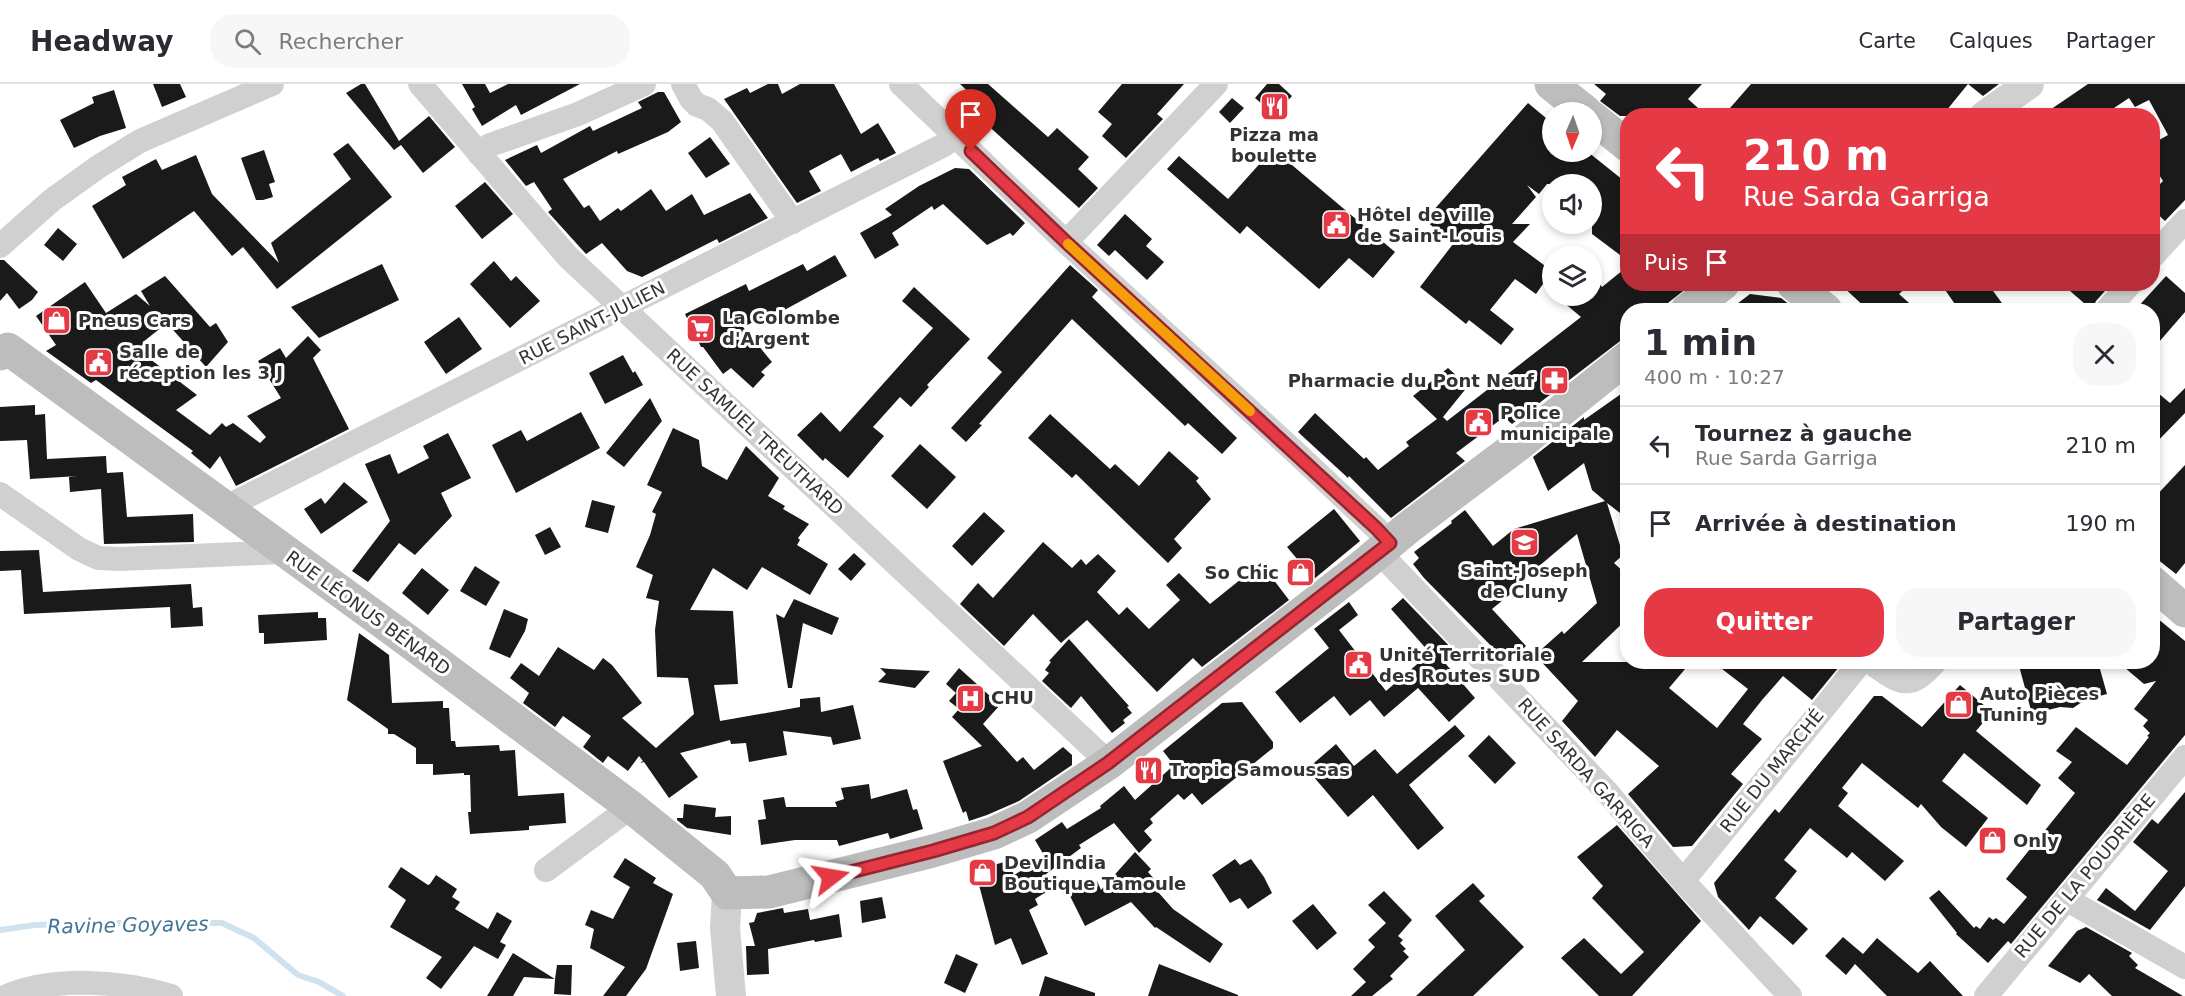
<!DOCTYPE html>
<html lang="fr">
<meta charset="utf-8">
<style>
:root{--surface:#fff;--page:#f7f7f7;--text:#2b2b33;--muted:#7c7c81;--line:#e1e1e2;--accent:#e63946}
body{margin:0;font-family:"DejaVu Sans",sans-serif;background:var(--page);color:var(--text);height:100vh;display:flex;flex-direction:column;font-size:22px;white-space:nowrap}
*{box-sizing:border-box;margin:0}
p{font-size:20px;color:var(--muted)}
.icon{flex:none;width:33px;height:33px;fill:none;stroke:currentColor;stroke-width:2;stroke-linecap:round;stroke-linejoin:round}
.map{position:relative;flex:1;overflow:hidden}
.details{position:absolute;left:1620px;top:219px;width:540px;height:366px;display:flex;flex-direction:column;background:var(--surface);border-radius:24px;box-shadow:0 3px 9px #0003}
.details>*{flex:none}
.top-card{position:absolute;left:1620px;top:24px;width:540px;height:183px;border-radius:24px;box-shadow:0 3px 9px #0003;background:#e63946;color:#fff;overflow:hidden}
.needle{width:39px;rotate:182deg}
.buttons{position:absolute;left:1542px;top:18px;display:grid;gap:12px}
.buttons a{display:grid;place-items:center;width:60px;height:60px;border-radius:50%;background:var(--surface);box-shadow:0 3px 9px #0003;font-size:30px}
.pin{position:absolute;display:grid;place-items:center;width:51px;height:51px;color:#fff;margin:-62px -26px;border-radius:50% 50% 50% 0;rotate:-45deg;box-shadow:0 0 6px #0007}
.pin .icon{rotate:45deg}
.me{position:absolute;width:66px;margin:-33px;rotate:76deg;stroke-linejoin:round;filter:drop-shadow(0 0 4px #0008)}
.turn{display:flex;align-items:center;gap:21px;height:126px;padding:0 24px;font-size:27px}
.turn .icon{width:78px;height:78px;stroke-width:2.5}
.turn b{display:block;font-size:42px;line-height:51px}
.then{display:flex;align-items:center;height:57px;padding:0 24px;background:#0003;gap:12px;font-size:22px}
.round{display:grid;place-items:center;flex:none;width:63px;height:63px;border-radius:24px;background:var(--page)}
.headline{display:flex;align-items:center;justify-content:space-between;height:102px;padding:0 24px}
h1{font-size:36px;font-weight:800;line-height:45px}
.button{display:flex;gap:12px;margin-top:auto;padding:12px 24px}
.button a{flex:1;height:69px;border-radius:24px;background:var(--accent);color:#fff;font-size:24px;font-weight:800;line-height:69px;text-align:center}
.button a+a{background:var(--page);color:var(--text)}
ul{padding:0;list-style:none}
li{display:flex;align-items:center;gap:18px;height:78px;padding:0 24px;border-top:2px solid var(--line)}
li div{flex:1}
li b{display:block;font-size:22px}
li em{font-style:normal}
header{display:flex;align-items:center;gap:36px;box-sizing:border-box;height:84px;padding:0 30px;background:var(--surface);border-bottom:2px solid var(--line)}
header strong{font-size:28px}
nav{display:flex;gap:33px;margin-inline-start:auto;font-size:21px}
.search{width:420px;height:54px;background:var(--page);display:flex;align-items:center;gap:15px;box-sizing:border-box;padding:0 21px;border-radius:24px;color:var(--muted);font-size:22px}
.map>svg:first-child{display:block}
</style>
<header>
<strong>Headway</strong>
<div class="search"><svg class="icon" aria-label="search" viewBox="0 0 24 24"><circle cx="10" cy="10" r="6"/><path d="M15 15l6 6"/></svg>Rechercher</div>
<nav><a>Carte</a><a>Calques</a><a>Partager</a></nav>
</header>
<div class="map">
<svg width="2185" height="912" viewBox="0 0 2185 912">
<rect width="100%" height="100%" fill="#fff"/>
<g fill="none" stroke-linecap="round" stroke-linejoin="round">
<path stroke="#cfe2ee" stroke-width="6" d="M0 846 35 841 106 839H222L254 854 298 891 319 898 343 912"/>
</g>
<path fill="#1a1a1a" d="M153 0H180L186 13 162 23Z
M361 0H365L399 57 429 32 455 63 423 89 401 61 394 66 346 9Z
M462 0H485L490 9 508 0H580L521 31 516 21 482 42 472 25 475 23Z
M768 0H778L782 10 800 0H834L861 50 878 39 896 69 880 77 878 74 851 88 841 70 809 87 821 107 797 119 724 15 747 4 750 9Z
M960 0H988L1048 53 1057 44 1089 73 1078 85 1098 104 1079 124 982 36 986 32 973 20 977 16Z
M1122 0H1184L1157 30 1163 35 1126 74 1102 52 1112 40 1098 28Z
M1267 0H1279L1292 12 1275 31 1255 14Z
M1594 0H1702L1688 15 1707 32H1620L1600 17 1606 10Z
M1751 0H1999L1983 12 1968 0 1942 32H1723Z
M2088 0H2185V116L2165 137 2152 125V108L2163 97 2152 80V60L2168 51 2149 16 2135 23 2129 14 2102 32H2041Z
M114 6 126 44 100 52 74 64 60 36 94 19 92 13Z
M658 8H664L681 38 668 48 618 70 617 67 563 95 584 124 589 121 600 137 618 124 621 127 651 105 666 127 692 110 704 131 750 109 768 134 719 159 717 155 642 193 627 187 602 159 586 170 548 128 552 125 534 98 526 102 505 76 537 61 541 69 590 42 593 47 642 24 638 18Z
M1232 14 1244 24 1230 39 1219 28Z
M1528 19 1552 39V68H1588L1628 100V177L1592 150V100H1547L1539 110 1527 101 1536 113 1512 140H1530L1513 158 1552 187 1536 210 1515 195 1490 226 1514 245 1501 261 1469 236 1466 240 1420 203 1453 160 1425 136Z
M710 53 730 80 706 94 688 69Z
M348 59 392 113 277 205 243 163 232 172 194 127 123 175 92 122 126 101 122 93 156 75 162 86 196 71 212 110 279 179 271 159 351 95 333 70Z
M1273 65 1395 168 1373 194 1349 174 1319 205 1247 142 1240 150 1167 85 1179 72 1228 115Z
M264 66 275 98 269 100 273 113 263 116H256L241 74Z
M955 84 969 85 1025 139 1013 152 1010 149 987 161 943 120 934 126 932 122 892 149 899 161 875 175 860 149 892 131 885 125 919 102Z
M485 98 513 130 482 155 455 122Z
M1125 130 1152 155 1146 162 1164 178 1147 196 1115 166 1109 172 1097 161Z
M58 144 77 160 63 177 44 161Z
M835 171 847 192 777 230 776 227 743 243 772 278 761 288 765 291 753 304 731 284 723 290 703 263H701L685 230 746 200 749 207 803 180 807 187Z
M0 176H4L38 208 32 216 19 225 7 209 0 217Z
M494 177 511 197 516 192 540 217 510 244 470 200Z
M382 180 399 216 319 254 291 223Z
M1070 181 1098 206 1092 213 1237 354 1222 370 1188 339 1185 342 1072 235 979 340 982 341 966 358 951 344 1002 288 987 274Z
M1628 182V200H1692L1659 226H1628V251L1512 340 1504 333 1456 369 1465 377 1391 434 1349 392 1348 394 1298 348 1315 329 1364 375 1366 373 1378 386 1409 362 1406 358 1437 335 1413 312 1448 284 1468 302 1443 333 1447 337 1581 233 1556 212H1592V189L1602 203Z
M165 192 210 243 216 239 228 258 206 283 167 239 143 258 144 260 137 265 197 311 176 326 210 351 222 339 226 343 233 339 260 359 266 353 247 332 281 314 258 277 280 264 286 274 308 252 321 266 313 274 349 345 236 402 220 372 210 385 191 369 193 367 96 296 91 299 46 267 56 261 36 232 85 198 106 229 136 210 150 222 141 207Z
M2166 192 2185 209V228L2152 266V226H2135Z
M1840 200H1910L1899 210 1917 226H1868Z
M1941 200H1988L2007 226H1959Z
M2062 200H2096L2105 207 2096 217 2092 226Z
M914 203 970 255 927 301 929 303 911 323 900 313 873 343 884 352 848 394 825 374 823 377 797 351 821 328 840 348 933 244 902 217Z
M1750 210 1781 214 1794 224 1793 226H1729Z
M459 233 482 265 446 290 424 258Z
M623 271 633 289 635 287 643 301 605 320 589 289Z
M2152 304 2170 319 2185 304V329L2152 363Z
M1628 305V435L1607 419 1623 471 1614 479 1628 492V534L1582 578H1691L1669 604 1717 644 1748 605 1713 578H1843L1812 616 1783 592 1762 616 1743 640 1762 655 1731 690 1743 700 1692 762 1673 763 1628 710 1659 682 1617 646 1595 673 1562 637 1578 617 1535 571 1562 547 1564 550 1597 519 1577 450 1512 505 1514 507 1492 525 1526 562 1508 579 1424 494 1413 480 1419 474 1414 468 1452 439 1451 437 1465 426 1493 462 1514 445 1605 417 1592 406 1584 379 1548 407 1533 373 1584 333V336Z
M650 314 662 337 624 383 606 369Z
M35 321V331L45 330 47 375 106 372 107 389 123 388 127 433 193 430 194 458 104 460 101 405 70 408 69 393 78 392 30 395 27 356 0 357V323Z
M581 328 600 364 516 409 492 361 521 346 527 357Z
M1050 330 1110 385 1115 380 1139 402 1169 367 1199 394 1196 397 1211 415 1174 455 1182 464 1168 479 1076 390 1072 394 1028 354Z
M673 344 699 356 702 382 727 396 746 362 779 394 768 412 785 422 783 425 809 440 798 454 800 456 797 461 828 480 810 511 762 483 747 506 713 484 690 526 733 527 738 600 714 601 720 637 800 623V615L820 613 821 628 853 621 861 655 833 661 831 653 783 647 787 671 749 678 746 659 731 660 730 656 680 669 698 693 669 714 644 678 640 679 643 677 639 672 628 687 608 672 603 679 583 663 591 652 563 632 555 643 523 619 529 609 510 594 521 579 539 592 558 563 594 586 603 574 612 581 642 619 622 634 656 664 694 630 688 594 657 593 655 546 659 517 646 514 653 491 636 483 650 451 656 430 652 428 662 408 647 401Z
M448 349 471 394 441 409 452 432 415 471 399 459 368 498 352 487 390 437 365 380 390 370 398 390 429 374 423 362Z
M920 360 956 393 927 425 891 392Z
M2185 381V479L2176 490 2152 471V416Z
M344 398 368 418 321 450 304 425 321 414 325 420Z
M592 416 615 422 608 449 585 443Z
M1334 425 1360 457 1314 495 1287 463Z
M984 428 1005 447 972 482 952 462Z
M550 443 561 463 545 471 535 451Z
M1043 458 1072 484 1081 475 1086 481 1098 470 1116 487 1097 508 1119 531 1127 523 1149 545 1180 516 1166 501 1179 489 1210 520 1261 479 1289 516 1202 583 1193 574 1157 608 1087 536 1061 559 1033 530 1004 562 960 520 978 499 993 514Z
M39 466 43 508 191 500 193 524 202 523 203 542 171 544 170 523 24 530 21 486 0 487V467Z
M854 469 866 480 851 497 838 485Z
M475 482 500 498 486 522 460 507Z
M422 484 449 506 428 531 402 509Z
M1403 514 1456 569 1445 579 1475 614 1449 638 1418 604 1384 633 1370 616 1350 632 1334 612 1300 639 1275 608 1329 564 1314 545 1349 518 1358 531 1339 546 1386 607 1430 569 1391 525Z
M794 515 839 534 832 551 803 539 792 604H788L776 530 784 534Z
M504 525 528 535 525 547 510 574 489 565Z
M318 528V534H326L327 556 264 560V549H259L258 531Z
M2152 530 2185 557V651L2011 860 2008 857 1988 879 1956 850 1957 849 1929 814 1939 806 1974 844 1976 842 1980 845 1989 833 1993 836 1996 834 2004 840 2027 813 2006 795 2075 709 2058 694 2072 678 2056 667 2076 643 2127 681 2149 653 2147 652 2150 649 2143 642 2148 636 2134 625 2156 597 2144 600 2118 578H2152Z
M359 549 389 571 392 619 443 617V624H449L451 657H455L456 663 499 661 500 667 515 666 518 712 564 709 566 739 529 742V746L470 750 468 728H471L470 691H464V689L433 691V680H416V664L394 650H388V645L347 616Z
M1069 555 1129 622 1127 623 1132 629 1123 636 1125 639 1112 649 1081 612 1071 624 1042 597 1049 589 1045 586 1051 578 1049 577Z
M2018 578H2098L2107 610 2085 616 2073 624 2060 623 2032 630Z
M880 584 890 585 930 587 915 604 878 598 886 590Z
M959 584 1000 621 983 640 1017 678 1023 673 1034 686 1063 663 1072 671V681L1019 717 987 731 969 737 966 727 963 729 943 677 982 662 952 633 959 625 949 617 956 609 946 600Z
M1960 601 1992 628 1976 647 2041 701 2027 721 1964 669 1942 697 1988 734 1966 763 1941 743 1921 720 1918 724 1862 679 1842 704 1848 709 1838 722 1904 777 1885 797 1852 768 1847 774 1810 744 1784 776 1797 787 1775 814 1808 845 1793 861 1760 832 1749 846 1718 813 1714 799 1775 725 1779 729 1874 612H1882L1922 643Z
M1242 618 1273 658V664L1202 721 1192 709 1184 716 1178 710 1150 735 1153 739 1144 747 1152 756 1139 769 1114 739 1079 761 1081 764 1046 790 1054 803 1035 815 1038 821 1029 826 1048 870 1022 881 1011 854 995 861 975 786 1008 777 1014 791 1045 773 1035 756 1062 738 1067 745 1101 724 1100 722 1124 702 1135 716 1174 681 1163 667 1222 619Z
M1455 641 1465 652 1409 701 1444 744 1418 766 1373 711 1348 733 1307 685 1336 660 1354 682 1375 665 1397 690Z
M1489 651 1516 679 1495 700 1468 672Z
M869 700 871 715 907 705 913 726 917 725 923 745 890 755 888 749 839 762 837 756H795L761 761 758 736 766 735 763 716 784 713 786 723H837L835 718 844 715 841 704Z
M2185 708V802L2150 846 2097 816 2106 804 2135 827 2168 787 2133 758 2152 735 2158 740Z
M684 720 716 724 715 733 731 732V751L687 744 677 736V734H683Z
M1617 741 1701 837 1632 912H1599L1561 874 1584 854 1621 890 1644 868 1592 814 1603 802 1577 773Z
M1135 768 1151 785 1148 788 1155 796 1151 800 1173 825 1223 860 1210 879 1156 843 1155 844 1131 818 1085 842 1069 810 1097 797 1101 806Z
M625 774 656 794 653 799 673 810 646 885 626 912H603L625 883 590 864 594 845 585 841 591 826 613 835 630 803 613 793Z
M1235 775 1240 781 1251 775 1264 793 1272 809 1248 825 1240 814 1230 819 1212 791Z
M401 783 428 801 430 800 436 791 457 805 452 813 460 818 455 825 488 845 497 828 512 837 500 858 506 861 498 875 474 862 441 905 426 894 442 873 390 843 406 816 388 803Z
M1473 799 1485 812 1479 817 1524 863 1473 912H1416L1465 866 1435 832Z
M1384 807 1412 836 1398 852 1403 856 1400 859 1406 865 1403 867 1409 873 1390 892 1393 895 1372 912H1351L1366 898 1353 885 1375 863 1368 856 1386 839 1368 821Z
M882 813 886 834 862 839 860 817Z
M1313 820 1337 849 1317 866 1292 837Z
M783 824 784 829 808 825 810 836 839 830 842 853 815 858 814 856 768 865 769 890 747 891 746 862H755L749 839 754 838 757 829Z
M2086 843 2132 869 2129 872 2138 881 2135 884 2183 912H2112L2089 890 2080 899 2048 882 2077 847Z
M1843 853 1863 870 1877 854 1918 889 1930 877 1963 912H1887L1855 880 1846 891 1825 872Z
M696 857 699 884 680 887 677 859Z
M513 869 555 895 557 881H572L571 911 554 910 555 895 524 893 513 912H487Z
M956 870 978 880 965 909 944 899Z
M1159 880 1238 911V912H1148Z
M1045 892 1095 909V912H1039Z"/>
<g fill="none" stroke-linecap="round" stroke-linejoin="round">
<path stroke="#d0d0d0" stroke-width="24" d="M420 0 568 173 1109 679
M683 0 691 15 697 21 708 25 722 37 793 138
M901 0 1066 158 1293 366 1376 444 1390 459
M479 70 490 61 578 30 644 0
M1066 158 1216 0
M0 162 52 116 98 83 140 57 272 0
M2152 173 2185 137
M2107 226 2130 200
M0 410 79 465 98 474 120 475 285 468
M230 427 238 417 944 61 956 52
M1379 468 1607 708 1683 797 1790 912
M1870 578C1899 598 1908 609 1935 578
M546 786 631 723
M1683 797 1861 578
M2066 815 2185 883
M7 912C54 892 124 897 171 912
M1986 912 2185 673"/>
<path stroke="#d0d0d0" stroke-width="30" d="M1984 32 2029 0
M727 809 725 844 731 912"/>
<path stroke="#bdbdbd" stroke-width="33" d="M1551 0 1586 28
M1592 33 1628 62
M1793 200 1826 226
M1687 226 1723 200
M0 270 8 265 396 548 631 723 715 791 727 809 769 808 933 767 994 749 1028 733 1109 679 1361 483 1409 443 1522 358 1628 273
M2152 498 2185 527"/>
</g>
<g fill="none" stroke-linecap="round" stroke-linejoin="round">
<defs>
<path id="route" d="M831 793 933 767 994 749 1028 733 1108 679 1390 459 1376 444 1066 158 971 67"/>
</defs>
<use href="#route" stroke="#96252e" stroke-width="15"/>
<use href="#route" stroke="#e63946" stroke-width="10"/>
<path stroke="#f59e0b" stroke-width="10" d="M1068 160 1250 327"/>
</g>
<defs>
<symbol id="restaurant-square" viewBox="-11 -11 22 22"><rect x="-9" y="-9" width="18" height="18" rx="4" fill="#e63946" stroke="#fff"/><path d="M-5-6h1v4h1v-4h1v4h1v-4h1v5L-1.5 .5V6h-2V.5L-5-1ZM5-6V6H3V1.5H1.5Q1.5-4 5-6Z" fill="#fff"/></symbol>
<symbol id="civic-square" viewBox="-11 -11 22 22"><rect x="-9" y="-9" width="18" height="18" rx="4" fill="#e63946" stroke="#fff"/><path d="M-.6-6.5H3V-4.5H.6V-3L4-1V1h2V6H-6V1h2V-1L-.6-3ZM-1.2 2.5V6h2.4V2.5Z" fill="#fff"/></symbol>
<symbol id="shop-square" viewBox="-11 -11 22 22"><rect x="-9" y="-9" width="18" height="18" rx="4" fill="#e63946" stroke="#fff"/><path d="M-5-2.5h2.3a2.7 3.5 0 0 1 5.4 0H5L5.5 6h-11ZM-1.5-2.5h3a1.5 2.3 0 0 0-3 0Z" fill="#fff"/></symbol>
<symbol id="supermarket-square" viewBox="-11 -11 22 22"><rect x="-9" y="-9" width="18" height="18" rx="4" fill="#e63946" stroke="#fff"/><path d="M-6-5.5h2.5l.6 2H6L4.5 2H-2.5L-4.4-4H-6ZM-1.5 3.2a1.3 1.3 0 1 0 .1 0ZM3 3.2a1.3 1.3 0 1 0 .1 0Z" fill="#fff"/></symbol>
<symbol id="pharmacy-square" viewBox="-11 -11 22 22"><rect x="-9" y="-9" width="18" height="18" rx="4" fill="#e63946" stroke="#fff"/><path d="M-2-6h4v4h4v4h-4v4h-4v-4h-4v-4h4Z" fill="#fff"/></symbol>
<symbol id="school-square" viewBox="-11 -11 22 22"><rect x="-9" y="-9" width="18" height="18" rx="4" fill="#e63946" stroke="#fff"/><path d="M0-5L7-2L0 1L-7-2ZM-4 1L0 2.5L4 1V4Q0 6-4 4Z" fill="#fff"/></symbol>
<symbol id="hospital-square" viewBox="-11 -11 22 22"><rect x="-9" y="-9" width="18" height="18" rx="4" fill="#e63946" stroke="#fff"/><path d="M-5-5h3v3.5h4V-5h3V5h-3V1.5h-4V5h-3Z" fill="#fff"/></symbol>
</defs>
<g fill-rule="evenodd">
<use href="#restaurant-square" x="1258" y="6" width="33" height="33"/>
<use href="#civic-square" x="1320" y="124" width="33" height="33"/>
<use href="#shop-square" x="40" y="220" width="33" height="33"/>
<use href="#supermarket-square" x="684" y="228" width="33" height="33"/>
<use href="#civic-square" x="82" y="262" width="33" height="33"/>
<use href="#pharmacy-square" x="1538" y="280" width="33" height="33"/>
<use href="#civic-square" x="1462" y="322" width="33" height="33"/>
<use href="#school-square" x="1508" y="442" width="33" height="33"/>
<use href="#shop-square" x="1284" y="472" width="33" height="33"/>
<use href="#civic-square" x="1342" y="564" width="33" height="33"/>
<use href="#hospital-square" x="954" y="598" width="33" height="33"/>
<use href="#shop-square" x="1942" y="604" width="33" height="33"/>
<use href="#restaurant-square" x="1132" y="670" width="33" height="33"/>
<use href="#shop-square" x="1976" y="740" width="33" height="33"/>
<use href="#shop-square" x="966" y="772" width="33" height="33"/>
</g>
<g text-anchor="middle" stroke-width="6" stroke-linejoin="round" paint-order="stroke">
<g font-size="18" font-weight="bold" fill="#333" stroke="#fff" text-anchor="start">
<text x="1274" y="57" text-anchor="middle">Pizza ma<tspan x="1274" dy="21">boulette</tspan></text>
<text x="1357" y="137">Hôtel de ville<tspan x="1357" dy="21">de Saint-Louis</tspan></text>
<text x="722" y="240">La Colombe<tspan x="722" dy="21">d'Argent</tspan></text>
<text x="78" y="243">Pneus Cars</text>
<text x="119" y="274">Salle de<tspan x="119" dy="21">réception les 3 J</tspan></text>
<text x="1534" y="303" text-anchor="end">Pharmacie du Pont Neuf</text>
<text x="1500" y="335">Police<tspan x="1500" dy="21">municipale</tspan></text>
<text x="1524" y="493" text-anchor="middle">Saint-Joseph<tspan x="1524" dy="21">de Cluny</tspan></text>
<text x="1279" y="495" text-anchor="end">So Chic</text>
<text x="1379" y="577">Unité Territoriale<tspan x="1379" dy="21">des Routes SUD</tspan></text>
<text x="1980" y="616">Auto Pièces<tspan x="1980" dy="21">Tuning</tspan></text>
<text x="991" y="620">CHU</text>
<text x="1169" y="692">Tropic Samoussas</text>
<text x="2013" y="763">Only</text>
<text x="1004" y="785">Devi India<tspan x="1004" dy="21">Boutique Tamoule</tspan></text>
</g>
<g font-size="18" fill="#333" stroke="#fff">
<text transform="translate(592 239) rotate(-27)" y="6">RUE SAINT-JULIEN</text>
<text transform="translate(755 348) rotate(43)" y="6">RUE SAMUEL TREUTHARD</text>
<text transform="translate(368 529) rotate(36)" y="6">RUE LÉONUS BÉNARD</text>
<text transform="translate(1772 687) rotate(-51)" y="6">RUE DU MARCHÉ</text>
<text transform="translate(1586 689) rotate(48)" y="6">RUE SARDA GARRIGA</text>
<text transform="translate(2085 792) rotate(-50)" y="6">RUE DE LA POUDRIÈRE</text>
</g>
<g font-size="20" font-style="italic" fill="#3f7597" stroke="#fff">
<text transform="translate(128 841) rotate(-1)" y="7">Ravine Goyaves</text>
</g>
</g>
</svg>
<div class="buttons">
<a><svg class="needle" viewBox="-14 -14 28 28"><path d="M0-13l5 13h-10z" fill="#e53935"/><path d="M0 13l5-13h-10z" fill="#7c7c81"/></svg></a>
<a><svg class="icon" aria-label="sound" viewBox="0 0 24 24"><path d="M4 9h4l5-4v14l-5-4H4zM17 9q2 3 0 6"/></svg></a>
<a><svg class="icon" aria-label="layers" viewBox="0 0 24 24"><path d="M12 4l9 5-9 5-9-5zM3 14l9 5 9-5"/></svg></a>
</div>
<div class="pin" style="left:971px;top:67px;background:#d93025"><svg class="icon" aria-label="arrive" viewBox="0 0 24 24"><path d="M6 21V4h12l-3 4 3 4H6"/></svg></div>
<svg class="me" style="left:831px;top:793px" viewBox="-20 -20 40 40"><path d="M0-17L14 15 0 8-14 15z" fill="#e63946" stroke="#fff" stroke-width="4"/></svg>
<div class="top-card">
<div class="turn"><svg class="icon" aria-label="left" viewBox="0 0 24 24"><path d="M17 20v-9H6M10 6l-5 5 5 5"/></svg><div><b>210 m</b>Rue Sarda Garriga</div></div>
<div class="then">Puis<svg class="icon" aria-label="arrive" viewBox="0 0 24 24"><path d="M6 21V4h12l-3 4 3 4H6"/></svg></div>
</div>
<section class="details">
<div class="headline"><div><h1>1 min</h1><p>400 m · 10:27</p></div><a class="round"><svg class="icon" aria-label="close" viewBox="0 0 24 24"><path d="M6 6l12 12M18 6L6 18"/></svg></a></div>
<ul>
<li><svg class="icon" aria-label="left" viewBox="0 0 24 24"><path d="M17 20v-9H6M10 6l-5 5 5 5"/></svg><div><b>Tournez à gauche</b><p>Rue Sarda Garriga</p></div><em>210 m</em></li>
<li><svg class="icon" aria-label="arrive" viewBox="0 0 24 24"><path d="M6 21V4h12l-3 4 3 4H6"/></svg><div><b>Arrivée à destination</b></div><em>190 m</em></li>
</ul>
<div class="button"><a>Quitter</a><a>Partager</a></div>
</section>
</div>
